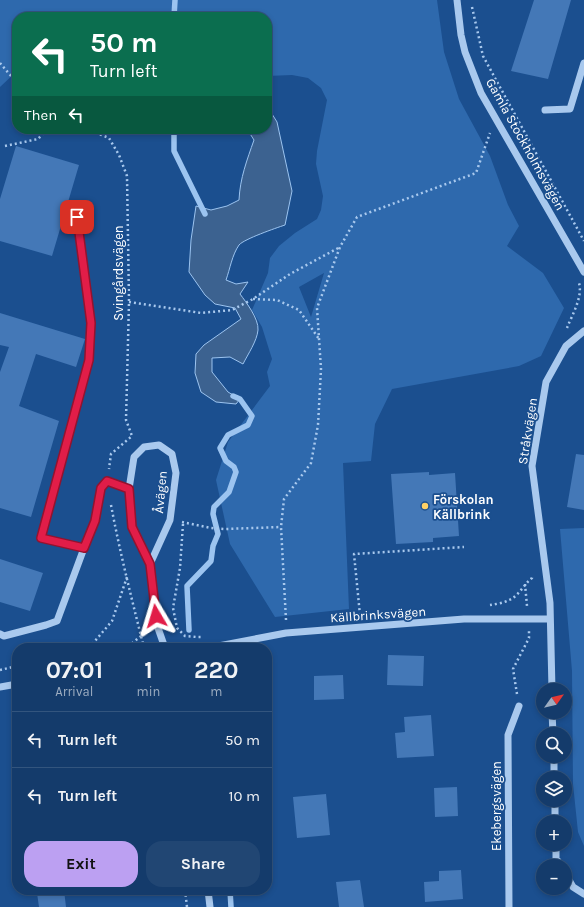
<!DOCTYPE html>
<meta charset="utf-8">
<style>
:root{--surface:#143b6b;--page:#214673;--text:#f1f3f6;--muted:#9dadc1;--line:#33557e;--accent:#bca0f2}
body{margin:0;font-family:Karla,sans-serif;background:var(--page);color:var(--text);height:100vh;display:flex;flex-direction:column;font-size:15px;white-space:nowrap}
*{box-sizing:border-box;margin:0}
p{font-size:13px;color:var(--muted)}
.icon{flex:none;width:22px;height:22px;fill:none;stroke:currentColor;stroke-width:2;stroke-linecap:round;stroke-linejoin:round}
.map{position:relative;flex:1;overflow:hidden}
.sheet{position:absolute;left:12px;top:643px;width:260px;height:252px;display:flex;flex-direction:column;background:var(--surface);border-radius:16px;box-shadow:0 2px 6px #0003,0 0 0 1px var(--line)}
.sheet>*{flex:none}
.banner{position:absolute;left:12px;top:12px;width:260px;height:122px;border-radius:16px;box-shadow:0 2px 6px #0003,0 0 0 1px var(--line);background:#0b6e4f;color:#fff;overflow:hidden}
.needle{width:26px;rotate:56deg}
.buttons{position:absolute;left:536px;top:683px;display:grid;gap:8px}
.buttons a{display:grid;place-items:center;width:36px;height:36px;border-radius:50%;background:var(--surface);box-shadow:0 2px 6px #0003,0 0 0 1px var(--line);font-size:20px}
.pin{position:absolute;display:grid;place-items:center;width:34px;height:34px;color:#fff;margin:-17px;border-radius:8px;box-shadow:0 2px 6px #0006}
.me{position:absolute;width:44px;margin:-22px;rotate:353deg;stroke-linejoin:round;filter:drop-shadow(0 0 3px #0008)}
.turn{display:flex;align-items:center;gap:14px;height:84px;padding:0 12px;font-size:18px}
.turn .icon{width:52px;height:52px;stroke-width:2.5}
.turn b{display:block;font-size:28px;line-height:34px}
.then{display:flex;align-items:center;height:38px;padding:0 12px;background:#0003;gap:8px;font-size:15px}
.eta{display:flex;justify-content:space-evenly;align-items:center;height:68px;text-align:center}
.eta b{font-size:24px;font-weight:700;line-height:28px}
.cta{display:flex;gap:8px;margin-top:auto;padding:8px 12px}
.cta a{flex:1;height:46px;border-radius:16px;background:var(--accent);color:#111;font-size:16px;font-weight:700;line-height:46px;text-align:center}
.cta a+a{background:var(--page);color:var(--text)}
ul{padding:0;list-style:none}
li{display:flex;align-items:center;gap:12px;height:56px;padding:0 12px;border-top:1px solid var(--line)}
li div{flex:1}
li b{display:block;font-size:15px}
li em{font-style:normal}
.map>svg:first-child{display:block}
</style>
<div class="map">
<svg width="584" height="907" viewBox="0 0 584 907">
<rect width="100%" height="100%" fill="#1b4f8f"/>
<path fill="#2e69ad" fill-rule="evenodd" d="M0 0H437L444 52 459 99 490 156 508 205 519 226 507 246 543 273 564 308 541 356 519 366 392 389 375 424 371 461 343 463 349 609 275 617 230 544 216 480 228 442 270 386 267 372 272 359 262 327 252 310 268 273 270 258 279 246 295 233 317 219 321 210 323 196 316 164 317 151 327 100 321 88 308 78 292 75 267 76V17H17V71L0 87ZM324 273 311 317 299 287Z
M584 528V846L578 832 573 784 572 671 560 529Z"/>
<path fill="#3c6290" stroke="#9cc4f0" d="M267 106 277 122 292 191 285 225C276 228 244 239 239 245 232 255 230 269 226 280L236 284 248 282 240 294C246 302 259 319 258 330 257 341 248 354 243 364L230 357 212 358V372L228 392 240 399 236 404 216 402 201 392 195 373 196 354 204 345 241 319 235 308 215 304 205 295 189 272 191 240 196 206 211 210 227 206 239 200C240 178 247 160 254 140L247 129H267Z"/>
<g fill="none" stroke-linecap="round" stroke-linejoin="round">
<path stroke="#9cc4f0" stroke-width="5.5" d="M174 17 175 0
M174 129V151L205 214
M189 630 187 586 211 561 213 546 218 534 213 514 214 507 229 492 236 472 234 467 226 461 220 448 228 435 248 425 252 416 240 399 233 396
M230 890 231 907"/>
</g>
<path fill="#4478b7" d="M534 0H571L548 79 511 71Z
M16 146 79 165 52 256 0 241V199Z
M0 313 85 339 76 367 36 354 19 406 59 421 31 517 0 508V372L9 347 0 345Z
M576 454 584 455V510L567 507Z
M429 472V475L455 473 459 536 433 538V542L396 544 391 474Z
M0 559 43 573 30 611 0 602Z
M388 655 424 656 423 686 387 685Z
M343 675 344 699 314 700V676Z
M431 715 434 756 397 758 395 733 405 732 404 717Z
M457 787 458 816 435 817 434 788Z
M326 794 330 835 297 838 293 797Z
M461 870 463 899 425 902 424 882 439 881V871Z
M360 880 364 907H339L336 882Z
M58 890H64L66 907H39L37 893Z"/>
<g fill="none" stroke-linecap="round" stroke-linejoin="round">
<path stroke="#a9c9ee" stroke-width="2.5" stroke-dasharray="2 3" stroke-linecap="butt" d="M472 7 483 56 584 241
M0 63 17 83
M86 129 109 138 119 155 127 176 129 302 126 420 132 436 111 454 109 469
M5 146 38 139 47 129
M253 299 277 300 299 310 319 339
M129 302 201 313 232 310 253 299 290 274 340 247
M567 328C572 315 583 297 579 283
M111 505C120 553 132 600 144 648
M182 522 211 528 225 529 281 527
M183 524 180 568 173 608 177 628 185 636 197 637H201
M525 584 527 606
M490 605C496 604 504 603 509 600 519 596 524 584 532 578V575
M360 615 354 554 464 547
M286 620 281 527 284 499 311 463 318 425 321 369 317 308 340 247 357 217 476 173 490 133
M89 648 112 621 127 577
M123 648 130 645 141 636
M0 670 17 666
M517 694 513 669 529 638V631
M185 890 187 907"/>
<path stroke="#a9c9ee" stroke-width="7" d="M457 0 461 35 465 52 481 93 584 272
M545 110 570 109 584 63
M77 217 91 323 89 360 41 538 84 548
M150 564 170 520 176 473 172 454 159 445 144 447 134 457 129 489 132 527 150 564 158 628 165 648
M0 634 4 636 46 625 57 621 87 540 95 521 101 487 107 481 129 489
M208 648 286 633 464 619H550
M0 687 17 684
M552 690 550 603 532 466 546 382 566 346 584 331
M552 712 553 734
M554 756V778
M555 800V822
M556 844V858L561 866
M565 873 573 887 584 894
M208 890 210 907
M509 907 508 735 519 706"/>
</g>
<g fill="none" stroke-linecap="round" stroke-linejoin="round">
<defs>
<path id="route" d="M77 217 91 323 89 360 41 538 84 548 95 521 101 488 107 481 129 489 132 527 150 564 156 616"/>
</defs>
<use href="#route" stroke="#92132f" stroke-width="10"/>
<use href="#route" stroke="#e11d48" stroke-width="7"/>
</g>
<circle fill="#ffd166" stroke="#1b4f8f" stroke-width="1.5" cx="425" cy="506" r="4"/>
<g text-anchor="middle" stroke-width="3.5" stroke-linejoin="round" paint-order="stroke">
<g font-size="13" fill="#fff" stroke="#1b4f8f">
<text transform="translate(526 144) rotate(61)" y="5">Gamla Stockholmsvägen</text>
<text transform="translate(118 273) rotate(-90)" y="5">Svingårdsvägen</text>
<text transform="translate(527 431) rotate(-81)" y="5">Stråkvägen</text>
<text transform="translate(160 492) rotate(-85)" y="5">Åvägen</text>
<text transform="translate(378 614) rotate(-4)" y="5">Källbrinksvägen</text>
<text transform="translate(496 806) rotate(-90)" y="5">Ekebergsvägen</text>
</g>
<g font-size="13" font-weight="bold" fill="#fff" stroke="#1b4f8f" text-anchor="start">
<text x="433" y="504">Förskolan<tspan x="433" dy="15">Källbrink</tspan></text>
</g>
</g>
</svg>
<div class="buttons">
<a><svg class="needle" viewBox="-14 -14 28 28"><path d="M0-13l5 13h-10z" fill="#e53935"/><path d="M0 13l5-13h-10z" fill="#9dadc1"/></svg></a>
<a><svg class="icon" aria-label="search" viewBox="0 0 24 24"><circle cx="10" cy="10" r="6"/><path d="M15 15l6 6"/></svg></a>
<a><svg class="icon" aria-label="layers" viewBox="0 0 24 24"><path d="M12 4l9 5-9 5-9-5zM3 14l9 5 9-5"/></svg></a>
<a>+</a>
<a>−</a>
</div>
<div class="pin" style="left:77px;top:217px;background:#d93025"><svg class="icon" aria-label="arrive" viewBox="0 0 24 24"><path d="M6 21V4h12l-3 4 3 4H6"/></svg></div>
<svg class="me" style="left:156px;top:616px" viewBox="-20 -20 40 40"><path d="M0-17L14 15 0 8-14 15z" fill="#e11d48" stroke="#fff" stroke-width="4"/></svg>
<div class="banner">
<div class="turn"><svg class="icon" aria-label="left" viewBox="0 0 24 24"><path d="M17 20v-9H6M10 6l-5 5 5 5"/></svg><div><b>50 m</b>Turn left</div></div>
<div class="then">Then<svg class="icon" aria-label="left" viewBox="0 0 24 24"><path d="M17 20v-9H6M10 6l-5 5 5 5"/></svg></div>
</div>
<section class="sheet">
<div class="eta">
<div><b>07:01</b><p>Arrival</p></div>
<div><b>1</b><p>min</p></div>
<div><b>220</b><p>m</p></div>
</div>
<ul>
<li><svg class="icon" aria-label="left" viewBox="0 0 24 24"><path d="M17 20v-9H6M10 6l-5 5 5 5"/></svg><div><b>Turn left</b></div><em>50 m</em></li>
<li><svg class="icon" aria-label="left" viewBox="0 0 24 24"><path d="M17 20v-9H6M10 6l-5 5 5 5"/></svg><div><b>Turn left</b></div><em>10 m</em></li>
</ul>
<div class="cta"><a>Exit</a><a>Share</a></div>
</section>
</div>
